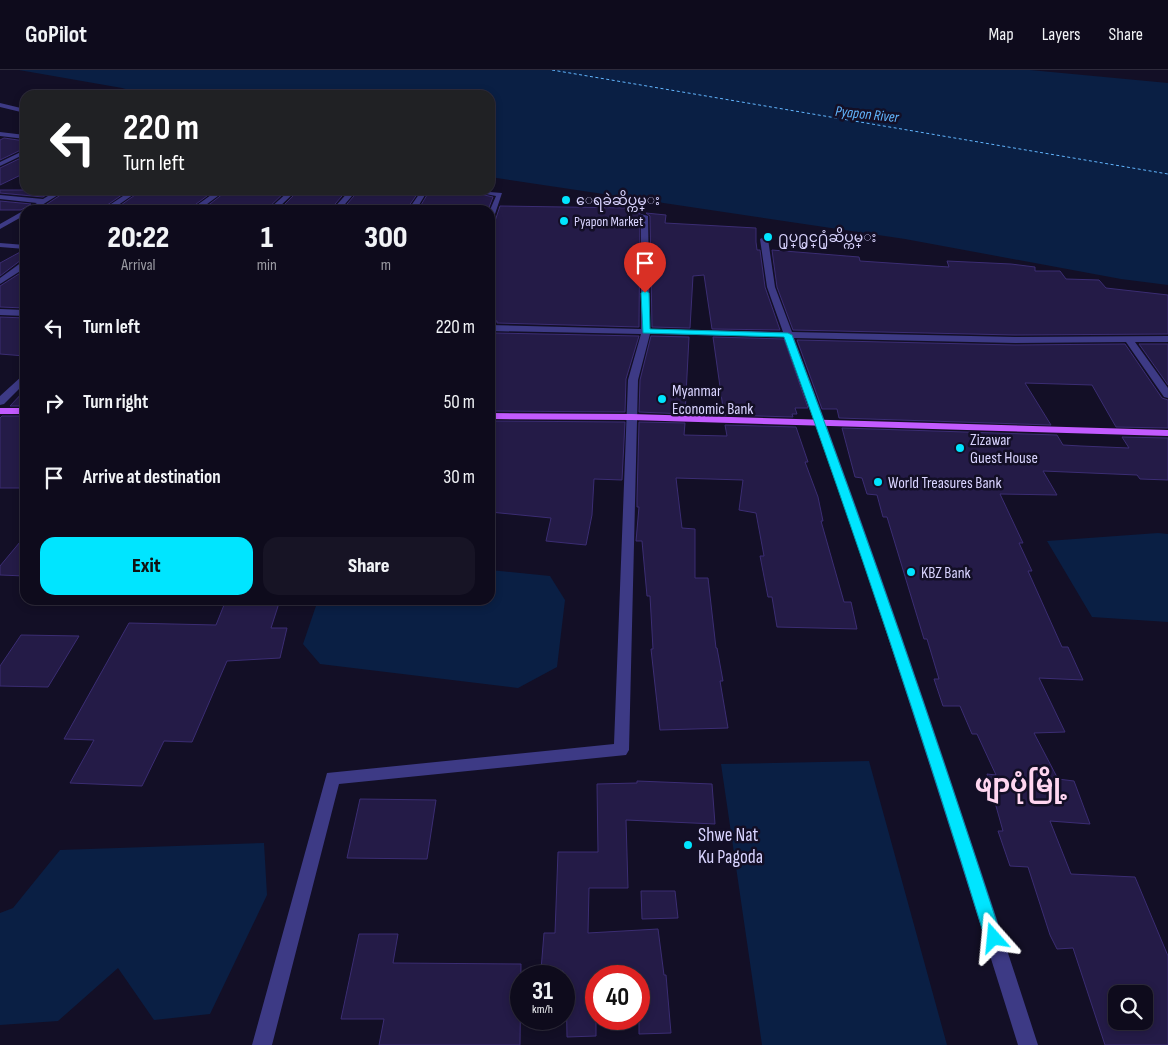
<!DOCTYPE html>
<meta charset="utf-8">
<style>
:root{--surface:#0e0b1c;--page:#171425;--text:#f1f3f6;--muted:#9b9ba3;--line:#2e2b3b;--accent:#00e5ff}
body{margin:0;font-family:"Sofia Sans Condensed","Noto Sans Myanmar",sans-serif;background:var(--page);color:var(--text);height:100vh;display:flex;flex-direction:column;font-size:19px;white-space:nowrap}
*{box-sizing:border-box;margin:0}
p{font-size:16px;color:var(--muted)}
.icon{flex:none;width:28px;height:28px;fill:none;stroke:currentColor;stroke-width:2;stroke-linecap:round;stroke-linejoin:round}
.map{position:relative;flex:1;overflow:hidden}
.sheet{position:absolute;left:20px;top:135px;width:475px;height:400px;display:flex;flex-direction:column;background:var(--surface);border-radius:15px;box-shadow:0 2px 8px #0003,0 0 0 1px var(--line)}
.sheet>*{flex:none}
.banner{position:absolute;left:20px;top:20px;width:475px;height:105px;border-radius:15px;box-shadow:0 2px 8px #0003,0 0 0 1px var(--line);background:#202124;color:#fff;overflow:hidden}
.buttons{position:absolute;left:1108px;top:915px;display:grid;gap:10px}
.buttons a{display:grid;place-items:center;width:45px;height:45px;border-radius:10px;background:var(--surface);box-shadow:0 2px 8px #0003,0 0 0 1px var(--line);font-size:25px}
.speed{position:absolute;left:510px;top:895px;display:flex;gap:10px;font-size:25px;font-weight:700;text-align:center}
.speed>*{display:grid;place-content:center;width:65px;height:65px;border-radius:50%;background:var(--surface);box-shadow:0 2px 8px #0003,0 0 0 1px var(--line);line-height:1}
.speed small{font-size:12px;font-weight:400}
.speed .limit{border:8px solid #d22;background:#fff;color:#111}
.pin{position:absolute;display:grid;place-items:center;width:42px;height:42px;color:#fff;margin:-51px -21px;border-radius:50% 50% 50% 0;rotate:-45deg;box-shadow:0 0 5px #0007}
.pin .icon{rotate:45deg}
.me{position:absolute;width:55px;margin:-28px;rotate:342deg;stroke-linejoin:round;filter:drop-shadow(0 0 4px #0008)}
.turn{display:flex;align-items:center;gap:18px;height:105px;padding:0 20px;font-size:22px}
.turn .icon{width:65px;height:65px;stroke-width:2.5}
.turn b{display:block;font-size:35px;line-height:42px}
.eta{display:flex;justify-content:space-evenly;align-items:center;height:85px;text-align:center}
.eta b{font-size:30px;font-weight:800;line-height:35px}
.button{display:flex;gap:10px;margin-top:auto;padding:10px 20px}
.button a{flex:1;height:58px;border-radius:15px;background:var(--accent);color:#111;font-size:20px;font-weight:800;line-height:58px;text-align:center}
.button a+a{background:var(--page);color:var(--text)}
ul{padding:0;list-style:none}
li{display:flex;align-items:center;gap:15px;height:75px;padding:0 20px}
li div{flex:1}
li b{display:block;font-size:19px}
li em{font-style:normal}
header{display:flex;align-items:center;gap:30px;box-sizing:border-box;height:70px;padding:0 25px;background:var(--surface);border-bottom:1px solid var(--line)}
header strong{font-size:24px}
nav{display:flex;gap:28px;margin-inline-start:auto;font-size:18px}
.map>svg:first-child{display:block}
</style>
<header>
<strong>GoPilot</strong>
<nav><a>Map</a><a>Layers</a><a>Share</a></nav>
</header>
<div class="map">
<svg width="1168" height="975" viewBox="0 0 1168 975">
<rect width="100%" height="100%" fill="#130f26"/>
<path fill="#0a1f44" d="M19 0H1030L1168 13V215L1121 209 905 169 490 107V25H146L122 18Z
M1158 463 1168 464V552L1092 547 1047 471Z
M490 500 550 506 565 530 557 597 518 618 320 594 303 574 318 530H490Z
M869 691 947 975H762L721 694Z
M264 773 267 825 210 944 154 950 118 898 58 951 0 955V843L13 838 60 780Z"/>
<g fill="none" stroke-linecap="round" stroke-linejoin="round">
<path stroke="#62b6ff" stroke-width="1" stroke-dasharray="3 2.5" stroke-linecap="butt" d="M552 0 1168 104"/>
</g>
<path fill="#241b47" stroke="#3b2d73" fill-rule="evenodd" d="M4 68 25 71V78L0 90V70Z
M25 86V103L0 115V98Z
M0 120H54L43 127 0 123Z
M68 120H129L100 140H38Z
M142 120H215L188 140H114Z
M228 120H287L266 140H202Z
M299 120H347L330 140H279Z
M359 120H420L406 140H342Z
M430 120H463L493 127 488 140H418Z
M0 131 31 134 21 140H0Z
M500 136 629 138V142L640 143 639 257 497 253V251H490V152L495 151Z
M646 143 666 145 665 153 756 158V172L757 180H760L765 217 780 260 712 259 704 205 693 206 690 258 652 257 650 146Z
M772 180 859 187 860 191 949 197 947 191 1011 194 1035 197V201H1060L1066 209 1099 210 1106 218 1168 225V264L1015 265 793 260 777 217Z
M22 181H25V190H21L0 206V193Z
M25 200V238L0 237V216Z
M0 247 25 248V286L0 284Z
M494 263 639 266 626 309 625 342 490 341V280Z
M651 266 689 267 685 344 639 342 640 310Z
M713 267 784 269 808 338H795L797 344H792L793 347 724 345Z
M797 270 1015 275 1125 274 1162 328 1168 330V358L1116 357 1092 315 1025 313 1051 355 839 348 837 339H822Z
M1139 274H1168V315Z
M25 320V336H10Z
M2 346H25V418H0V348Z
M490 351 625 352 622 410 594 409 592 445 586 475 546 471 551 448 490 442Z
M639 352 685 353 684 365 727 366 725 355 796 357 808 392H805L818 427 823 451H821L844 532H851L857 559 777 557 772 527H768L760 486H764L756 443 739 440 743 410 676 408 682 458 695 459V508H708L716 578H717L723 611H720L728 658 660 660 651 579H653L650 526H647L642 471H636L639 437H637V429Z
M842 358 1057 365 1063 375 1081 376 1129 378 1122 367 1168 368V410L1140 409 1137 405 1043 401 1057 425 1000 424 1023 473H1019L1032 501H1028L1062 577H1068L1083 610 1039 608 1065 662 1034 663 1058 709 1074 711 1090 754 1050 751 1071 804 1135 807 1168 886V975H1105L1073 878 1057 879 1050 865 1028 797 1010 796 998 761H1003L987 704 996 705 977 664H972L960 636H943L934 609H939L927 569H924L887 447H883L877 425 867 424 862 408 855 407ZM1116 924H1144V951H1116Z
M25 466V506L0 505V496Z
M226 530H280L271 558H287L280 588 227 591 192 672 164 671 142 716 70 713 94 670 64 669 129 553 216 555Z
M21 565 79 566 48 617 0 616V596Z
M637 711 712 714 715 754 626 750 628 818H589L588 863 658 859 664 905H666L671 963 639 964V906H596V966L567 967 566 906H563V901L541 900 544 863H555L558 782H598L597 714 637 713Z
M360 729 436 730 427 789 347 788Z
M641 821H675L678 848 642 849Z
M359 864H398L393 893 521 894 520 975H379L384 949H341Z"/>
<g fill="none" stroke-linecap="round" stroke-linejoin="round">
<path fill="#3d3a85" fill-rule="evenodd" d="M0 33 25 39V43L0 37Z
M0 62 25 65V69L0 66Z
M25 80V84L0 96V92Z
M58 120H66L34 140H25V145L0 159V154L37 133 0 129V125L43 129Z
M132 120H140L111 140H102Z
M218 120H226L199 140H190Z
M290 120H297L276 140H268Z
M350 120H357L340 140H332Z
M422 120H428L416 140H408Z
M465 120 502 123 493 150H490V140L496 126Z
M641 144 648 146 650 259 783 262 767 217 760 169 764 167 768 169 775 217 792 262 1015 267 1168 266V272H1135L1168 318V328L1164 327 1126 272 1015 273 794 268C882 501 961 738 1038 975H1018C944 738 869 501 785 267L650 264 638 310 629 680 626 685 339 714 272 975H252L327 703 614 674 628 310 641 264 490 261V255L641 259Z
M0 173 25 175V179L0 177Z
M22 192H25V198L0 214V208Z
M0 239 25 240V246L0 245Z
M25 305V313L4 334 0 335V326L22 306Z"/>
<path fill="#c25bff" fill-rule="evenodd" d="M0 338H25V344H0Z
M490 343 632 344 1168 360V366L632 350 490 349Z"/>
</g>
<path fill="#00e5ff" stroke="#0095a6" d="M645 220 649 223 650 259 788 263 792 265C867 464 936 666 1002 868L1000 874 994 877 988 874 985 868C923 667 856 466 784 267L643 263 641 223Z"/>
<g fill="#00e5ff" stroke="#130f26" stroke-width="2">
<circle cx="566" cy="130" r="5"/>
<circle cx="564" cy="151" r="5"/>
<circle cx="768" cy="167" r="5"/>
<circle cx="662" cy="329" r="5"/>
<circle cx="960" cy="378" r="5"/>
<circle cx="878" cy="412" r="5"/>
<circle cx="911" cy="502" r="5"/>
<circle cx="688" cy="775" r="5"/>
</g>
<g text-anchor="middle" stroke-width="5" stroke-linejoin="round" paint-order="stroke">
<g font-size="14" fill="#d9d4ff" stroke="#130f26" text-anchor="start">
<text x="576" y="135">ေရခဲဆိပ္ကမ္း</text>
<text x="574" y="156">Pyapon Market</text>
<text x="778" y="172">႐ုပ္႐ွင္႐ုံဆိပ္ကမ္း</text>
</g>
<g font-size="15" font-style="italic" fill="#62b6ff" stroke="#130f26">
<text transform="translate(867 44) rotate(6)" y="5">Pyapon River</text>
</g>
<g font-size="16" fill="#d9d4ff" stroke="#130f26" text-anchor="start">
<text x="672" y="326">Myanmar<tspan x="672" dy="18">Economic Bank</tspan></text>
<text x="970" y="375">Zizawar<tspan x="970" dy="18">Guest House</tspan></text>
<text x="888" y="418">World Treasures Bank</text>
<text x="921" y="508">KBZ Bank</text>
</g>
<g font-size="19" fill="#d9d4ff" stroke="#130f26" text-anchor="start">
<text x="698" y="771">Shwe Nat<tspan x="698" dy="22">Ku Pagoda</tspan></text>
</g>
<g font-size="25" font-weight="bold" fill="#ffd6f0" stroke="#130f26">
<text x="1021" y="722">ဖျာပုံမြို့</text>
</g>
</g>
</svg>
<div class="buttons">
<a><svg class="icon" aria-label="search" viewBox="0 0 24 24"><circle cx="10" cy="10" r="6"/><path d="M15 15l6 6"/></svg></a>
</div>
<div class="speed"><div>31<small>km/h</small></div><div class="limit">40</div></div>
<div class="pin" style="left:645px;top:223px;background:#d93025"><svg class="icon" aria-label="arrive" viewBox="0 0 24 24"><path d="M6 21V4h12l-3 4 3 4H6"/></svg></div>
<svg class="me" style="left:994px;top:868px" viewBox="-20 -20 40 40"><path d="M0-17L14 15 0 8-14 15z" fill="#00e5ff" stroke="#fff" stroke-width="4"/></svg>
<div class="banner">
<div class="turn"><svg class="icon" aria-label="left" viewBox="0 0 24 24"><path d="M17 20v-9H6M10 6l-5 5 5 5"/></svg><div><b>220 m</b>Turn left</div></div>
</div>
<section class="sheet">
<div class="eta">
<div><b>20:22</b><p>Arrival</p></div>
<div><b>1</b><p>min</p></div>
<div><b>300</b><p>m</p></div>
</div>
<ul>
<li><svg class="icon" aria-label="left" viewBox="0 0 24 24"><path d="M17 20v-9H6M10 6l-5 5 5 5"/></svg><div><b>Turn left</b></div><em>220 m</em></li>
<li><svg class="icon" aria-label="right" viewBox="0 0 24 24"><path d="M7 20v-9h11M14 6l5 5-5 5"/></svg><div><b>Turn right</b></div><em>50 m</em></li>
<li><svg class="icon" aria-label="arrive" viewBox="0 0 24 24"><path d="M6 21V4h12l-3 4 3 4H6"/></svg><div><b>Arrive at destination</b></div><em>30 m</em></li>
</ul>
<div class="button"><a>Exit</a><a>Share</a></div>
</section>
</div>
